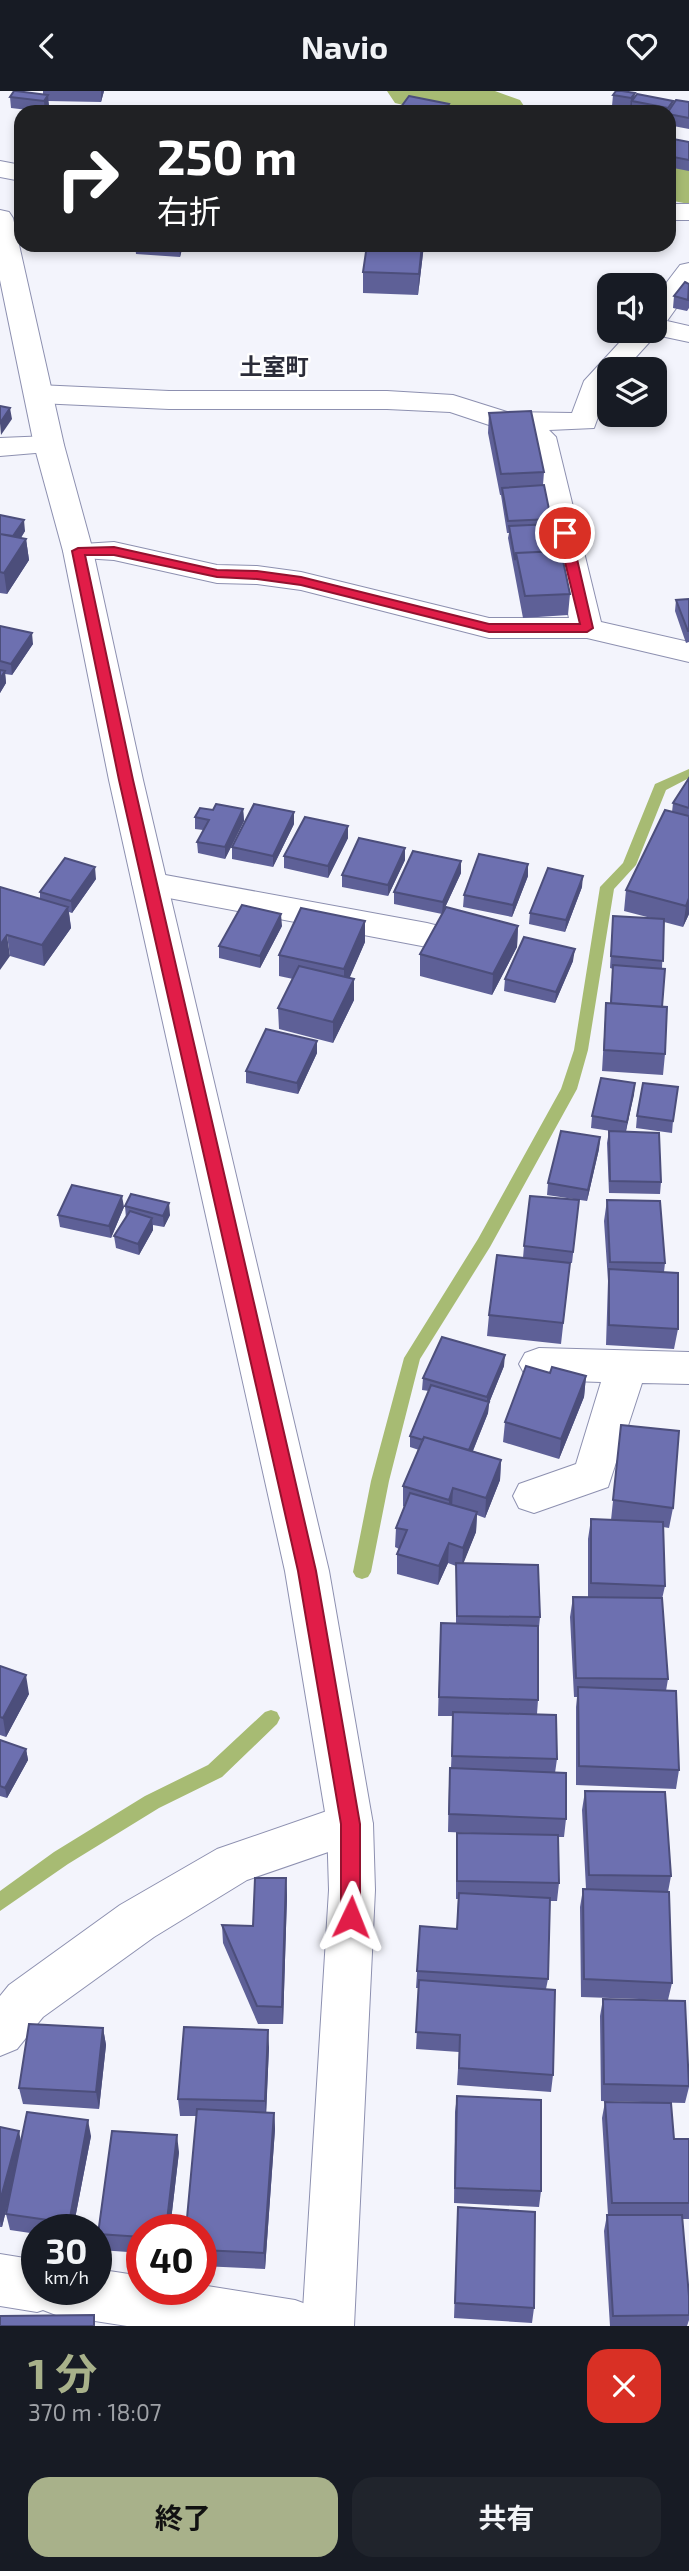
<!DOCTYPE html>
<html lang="ja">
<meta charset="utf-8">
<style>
:root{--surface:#171b24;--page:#20242c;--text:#f1f3f6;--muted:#9ea1a6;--accent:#a8b18a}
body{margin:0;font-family:"Exo 2","Noto Sans JP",sans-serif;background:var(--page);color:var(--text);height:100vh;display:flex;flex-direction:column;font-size:26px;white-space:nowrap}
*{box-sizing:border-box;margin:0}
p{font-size:23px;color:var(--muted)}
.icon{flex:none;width:38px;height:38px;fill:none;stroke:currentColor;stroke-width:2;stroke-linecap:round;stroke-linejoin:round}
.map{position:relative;height:2235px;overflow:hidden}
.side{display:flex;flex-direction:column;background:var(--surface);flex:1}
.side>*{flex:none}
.top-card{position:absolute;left:14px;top:14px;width:662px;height:147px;border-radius:21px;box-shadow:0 4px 10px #0003;background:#202124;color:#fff;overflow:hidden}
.controls{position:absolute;left:597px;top:182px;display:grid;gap:14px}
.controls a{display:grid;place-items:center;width:70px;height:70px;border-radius:14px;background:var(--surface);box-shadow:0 4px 10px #0003;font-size:35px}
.speed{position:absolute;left:21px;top:2123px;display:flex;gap:14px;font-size:35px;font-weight:700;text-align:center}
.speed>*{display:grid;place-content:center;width:91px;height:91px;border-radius:50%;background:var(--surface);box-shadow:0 4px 10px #0003;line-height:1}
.speed small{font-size:18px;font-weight:400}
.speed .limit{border:10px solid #d22;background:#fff;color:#111}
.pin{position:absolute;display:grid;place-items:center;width:60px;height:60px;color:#fff;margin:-30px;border:4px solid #fff;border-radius:50%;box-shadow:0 2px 7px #0007}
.me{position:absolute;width:77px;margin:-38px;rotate:2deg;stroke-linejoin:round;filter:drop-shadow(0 0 5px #0008)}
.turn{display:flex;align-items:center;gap:24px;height:147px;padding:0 28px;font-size:32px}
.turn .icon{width:91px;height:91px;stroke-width:2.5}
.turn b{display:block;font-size:49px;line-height:60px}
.round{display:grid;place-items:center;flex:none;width:74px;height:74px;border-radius:21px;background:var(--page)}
.overview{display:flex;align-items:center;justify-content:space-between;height:119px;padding:0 28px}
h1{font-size:42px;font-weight:700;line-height:52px;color:var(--accent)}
.action{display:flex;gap:14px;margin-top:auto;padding:14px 28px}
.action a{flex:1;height:80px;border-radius:21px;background:var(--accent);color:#111;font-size:28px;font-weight:700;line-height:80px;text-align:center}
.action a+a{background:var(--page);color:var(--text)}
header{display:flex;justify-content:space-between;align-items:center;height:91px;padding:0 28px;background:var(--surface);font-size:32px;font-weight:700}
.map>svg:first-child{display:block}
</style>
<header><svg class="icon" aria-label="back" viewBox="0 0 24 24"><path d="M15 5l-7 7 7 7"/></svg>Navio<svg class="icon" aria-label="heart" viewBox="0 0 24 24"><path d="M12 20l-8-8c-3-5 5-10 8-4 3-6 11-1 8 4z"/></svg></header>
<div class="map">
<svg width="689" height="2235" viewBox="0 0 689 2235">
<rect width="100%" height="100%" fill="#f3f4fc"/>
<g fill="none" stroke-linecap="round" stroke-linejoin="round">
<path fill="#a7bb73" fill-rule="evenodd" d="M689 678V687L666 699 636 774 614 798 588 959 577 998 490 1156 420 1268 389 1390 371 1481 368 1486 362 1488 356 1486 353 1481 371 1390 404 1267 478 1148 561 998 574 959 600 796 623 772 655 693Z
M271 1619 277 1621 280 1627 277 1633 222 1686 159 1717 68 1773 0 1820V1800L54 1761 145 1705 208 1674 265 1621Z"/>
<path fill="#a7bb73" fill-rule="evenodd" d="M387 0H495L520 9 528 21H432L395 12Z
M668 73 689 77V113L668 109Z"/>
<defs>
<path id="minor" d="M0 70 21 74V90L0 86Z
M668 113H689V129H668Z
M689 172V199L667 230 689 235V251L656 244 625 278H609V296L594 337 549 339 556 346 601 531 689 551V571L587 547H489L301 499 257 493 217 492 114 469 67 466 63 460 67 454 114 451 217 474 257 475 301 481 489 527H569L528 346 535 339H504L450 321 387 318H169L38 312 28 309 24 303 28 297 38 294 169 300H387L453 304 507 321 572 322 584 290 630 240H654V208L680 174Z
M49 345 59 348 64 354 59 360 0 365V347Z
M149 781 427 832 439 835 445 844 439 853 427 856 137 801 132 793 137 785Z
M539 1257 689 1261V1293L642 1292 608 1396 534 1422 519 1417 513 1405 519 1393 576 1373 601 1291 539 1289 525 1284 519 1273 525 1262Z
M350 1712 366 1718 373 1733 366 1748 247 1789 154 1846 43 1926 17 1958 0 1965V1905L9 1894 120 1814 217 1758Z
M0 2163 37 2169V2198H96V2178L142 2185V2198H201V2194L295 2209 314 2216 321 2235H127L56 2224 43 2219 37 2221 0 2215Z"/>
<path id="tertiary" d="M0 119 9 121 13 127 64 354 93 460 143 689 329 1480 373 1733 375 1799 354 2235H302L329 1799 327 1733 285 1480 109 689 63 460 34 354 0 189Z"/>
</defs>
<use href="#minor" stroke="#8d90b0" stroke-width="2"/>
<use href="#tertiary" stroke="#8d90b0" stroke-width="2"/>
<use href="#minor" fill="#fff" fill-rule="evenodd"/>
<use href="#tertiary" fill="#fff" fill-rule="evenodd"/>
</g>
<path fill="#5e6097" d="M43 0H104L101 11 48 10 49 15 45 21 11 17 10 6 43 3Z
M613 4 673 10 672 15 689 11V38L668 34V21H631L632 16 630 18 612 15Z
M668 47 689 51V80L668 76Z
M135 154H183L180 166 136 163Z
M367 154H424L418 204 363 202V181Z
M689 193V217L687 220 673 217 674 205Z
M489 322 544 381 543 394 551 428V433L570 503 568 524 523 527 508 447 509 442H507L501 404H500L488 342Z
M0 424 25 440 21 447 26 448 29 469 7 503 0 502Z
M689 508V551L686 552 675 520 676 509Z
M0 535 33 553 12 584 5 583 6 592 0 602Z
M689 687V823L683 836 664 831 662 877V916L665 963 663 984 602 980 606 912H610L613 878 610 877 613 825 651 827 624 820 626 799 672 721 673 712Z
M243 718 244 730 225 768 198 762 197 751 203 739 195 738V726L213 719Z
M294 733 273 776 232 768V756Z
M348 735V747L328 787 284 777V765Z
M405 769 388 805 342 796V784Z
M461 770V782L442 823 394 813V801Z
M528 773V785L512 826 463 816 464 804Z
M96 788 72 822 69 821 71 837 44 875 10 865 0 796 40 808V801Z
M582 796 565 841 529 833 530 822Z
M282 835 260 877 219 867V855Z
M518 835 517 856 492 904 420 885V863Z
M365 851 349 887 354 888V909L333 952 279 938 278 917 293 888 279 885V864Z
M573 870 555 912 504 900 505 888Z
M317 950V962L298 1003 246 992V980Z
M635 992 626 1041 661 1091 660 1103 609 1102 607 1052 609 1040H611L591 1037 592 1025Z
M637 1025 673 1030 672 1042 636 1037Z
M600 1046 599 1058 587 1110 547 1104 548 1092Z
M579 1109 572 1172 542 1169 570 1172 561 1253 487 1245 489 1224 523 1167 524 1155Z
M607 1109 665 1172 664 1181 678 1238 674 1258 606 1254 608 1190 604 1130Z
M125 1115 170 1124 164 1136 153 1134V1139L139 1164 116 1157 114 1145 126 1127Z
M124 1116 111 1147 60 1136 58 1124Z
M504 1275 489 1312 488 1322 473 1360 501 1369 500 1389 485 1427 477 1424 476 1441 463 1472 540 1526 538 1546V1609L537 1623 557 1668 555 1682 566 1728 564 1746H558L559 1792 557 1810H550L548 1888 546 1898 553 1984 551 2001 457 1994 459 1961 416 1958 419 1897H416L420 1835 457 1838 458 1808H456V1761L457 1742 497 1743 448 1741 449 1695 450 1677H451L453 1625H438L440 1551 441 1532H456V1475L448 1472 438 1494 397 1483V1463L399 1458 395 1456 396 1437 404 1416 403 1415V1395L419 1359 410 1356V1345L429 1300 422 1299 423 1287Z
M550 1282 586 1285 584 1306 559 1368 503 1351 505 1331Z
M621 1334 673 1417 669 1437 663 1436 665 1495 662 1508 668 1588 666 1600 679 1679 676 1698 576 1694V1616L577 1606H574L570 1526 573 1506H588V1448L591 1428 611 1429Z
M0 1575 29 1603 6 1646 0 1644Z
M0 1649 26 1658 28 1669 7 1707 0 1705Z
M585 1700 671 1785 668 1801 672 1892 668 1909 581 1906 580 1816 583 1798H586L582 1719Z
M286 1787 287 1805 283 1933H258L223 1852 222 1834 253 1835Z
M603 1908 689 1991V1996L685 2012 601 2010 600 1925Z
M103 1937 106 1954 99 2018 23 2013 19 1997Z
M269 1956 266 2021 274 2022 275 2038 265 2178 201 2175V2138L196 2025H180L178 2008Z
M457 2005 541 2100 539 2116 454 2112 455 2021Z
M605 2011 674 2048H689V2128H682L689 2205V2229L687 2235H610L604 2140 607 2124H608L602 2027Z
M0 2036 21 2050 91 2045 73 2138H37V2143L10 2139 6 2123 9 2106 2 2136H0Z
M179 2061 170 2138H142V2162L100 2159 98 2143Z
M458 2116 534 2217 532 2232 454 2227Z"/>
<path fill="#4c4e7b" d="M101 0H104L101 11Z
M635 2 634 11 632 10V16L630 18 631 7Z
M48 4 49 15 45 21 44 10Z
M449 13V21H443Z
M179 154H183L180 166Z
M422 154H424L418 204 419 183Z
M10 317 12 328 1 344 0 332Z
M24 429 25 440 12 460 11 448Z
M26 448 29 469 7 503 4 482Z
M32 542 33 553 12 584 11 573Z
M5 580 6 592 0 602V588Z
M243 718 244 730 225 768V756Z
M294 721V733L273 776V765Z
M348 735V747L328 787V775Z
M405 757V769L388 805V794Z
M461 770V782L442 823 443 811Z
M528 773V785L512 826 513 814Z
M95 776 96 788 72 822 71 810Z
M583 785 582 796 565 841 566 829Z
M689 807V823L683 836 686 815Z
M68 816 71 837 44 875 42 854Z
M281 823 282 835 260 877V865Z
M365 830V851L344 900V878Z
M518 835 517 856 492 904 493 883Z
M7 844 10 865 0 879V854Z
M575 858 573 870 555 912 556 901Z
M354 888V909L333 952V931Z
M317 950V962L298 1003 297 992Z
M635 992 634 1004 625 1043 627 1031Z
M600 1046 599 1058 587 1110 588 1099Z
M122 1105 124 1116 111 1147 109 1135Z
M169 1112 170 1124 164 1136 163 1125Z
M152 1127 153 1139 139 1164 138 1153Z
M505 1264 504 1275 489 1312 488 1322 467 1374 468 1362 487 1317V1306Z
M586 1285 584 1306 559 1368 561 1348Z
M501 1369 500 1389 485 1427 486 1407Z
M453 1397 452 1417 448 1429 449 1409Z
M477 1421 476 1441 462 1476 463 1457Z
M449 1452 448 1472 438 1494 439 1475Z
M26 1584 29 1603 6 1646 3 1627Z
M26 1658 28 1669 7 1707 5 1697Z
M286 1787 287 1805 283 1933 282 1916Z
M103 1937 106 1954 99 2018 96 2001Z
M268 1939 269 1956 266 2027 265 2010Z
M274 2022 275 2038 265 2178 264 2162Z
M88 2029 91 2045 73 2138H70L69 2132Z
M19 2040 22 2056 2 2136 0 2130V2110Z
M177 2044 179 2061 170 2138H166Z"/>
<path fill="#6d70b0" stroke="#4c4e7b" stroke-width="2" d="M14 0H16L48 4 44 10 10 6Z
M616 0H622L635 2 631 7 613 4Z
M637 3 673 10 668 17 632 10Z
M409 5 449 13 443 21H404L398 20Z
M676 9 689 11V27L668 23V21Z
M668 47 689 51V69L668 65Z
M367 154H422L419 183 363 181Z
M685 191 689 193 688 209 674 205Z
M0 315 10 317 0 332Z
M531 320 544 381 501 383 489 322Z
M544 394 551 428 508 430 502 397Z
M0 424 24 429 13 445 0 443Z
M552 433 558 460 516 462 515 469 509 435Z
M0 443 26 448 4 482 0 481Z
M561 460 570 503 525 505 516 462Z
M689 508V540H688L676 509Z
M0 535 32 542 11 573 0 570Z
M0 579 5 580 0 588Z
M689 687V717L673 712Z
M216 713 243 718 225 756 197 751 209 729 195 726 200 717 213 719Z
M254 713 294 721 273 765 232 756Z
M665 719 689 725V807L686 815 626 799Z
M305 726 348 735 328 775 284 765Z
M359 747 405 757 388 794 342 784Z
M413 760 461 770 443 811 394 801Z
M479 763 528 773 513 814 464 804Z
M65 767 95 776 71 810 40 801Z
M548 777 583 785 566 829 530 822Z
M0 796 68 816 42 854 7 844 0 854Z
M242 814 281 823 260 865 219 855Z
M446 816 518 835 493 883 420 863Z
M301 817 365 830 344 878 279 864Z
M613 825 664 828 663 870 611 865Z
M524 846 575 858 556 901 505 888Z
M613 874 665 878 662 916 611 912Z
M299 875 354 888 333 931 278 917Z
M606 912 667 916 665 963 604 959Z
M266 938 317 950 297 992 246 980Z
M601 987 635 992 627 1031 592 1025Z
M643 992 678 996 673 1030 637 1025Z
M561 1040 600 1046 588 1099 548 1092Z
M609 1040 659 1042 661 1091 610 1090Z
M72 1094 122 1105 109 1135 58 1124Z
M131 1103 169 1112 163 1125 125 1115Z
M530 1105 579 1109 573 1161 524 1155Z
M607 1109 660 1110 665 1172 610 1171Z
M130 1120 152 1127 138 1153 114 1145Z
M497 1164 570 1172 563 1232 489 1224Z
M609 1178 678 1182V1238L609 1234Z
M442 1246 505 1264 487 1306 423 1287Z
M526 1275 550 1282 552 1276 586 1285 561 1348 505 1331Z
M431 1294 489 1311 469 1359 424 1346 423 1349 410 1345Z
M621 1334 679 1340 673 1417 613 1409Z
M424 1346 501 1369 486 1407 453 1397 449 1409 403 1395Z
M410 1402 477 1421 463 1457 449 1452 439 1475 397 1463 407 1439 396 1437Z
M591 1428 663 1431 665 1495 591 1492Z
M456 1472 538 1474 540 1526 457 1525Z
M573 1506 662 1507 668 1588 576 1587Z
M441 1532 538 1535V1609L439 1606Z
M0 1575 26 1584 3 1627 0 1626Z
M578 1596 676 1600 679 1679 579 1675Z
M453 1621 556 1624 557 1668 452 1665Z
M0 1649 26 1658 5 1697 0 1695Z
M450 1677 566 1682V1728L449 1723Z
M585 1700 665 1701 671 1785 589 1784Z
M457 1742 558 1744 559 1792 457 1790Z
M255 1787H286L282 1916 257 1915 222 1834 253 1835Z
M583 1798 669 1801 672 1892 584 1888Z
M459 1802 550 1807 548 1888 417 1880 420 1835 457 1838Z
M419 1889 555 1899 553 1984 459 1977 460 1944 416 1941Z
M603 1908 685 1910 689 1995 604 1993Z
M29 1933 103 1937 96 2001 19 1997Z
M184 1936 268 1939 265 2010 178 2008Z
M457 2005 541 2009V2100L455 2097Z
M605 2011 671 2012 674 2048H689V2112H612Z
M197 2018 274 2022 264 2162 201 2159V2138H186Z
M27 2021 88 2029 69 2132 6 2123Z
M0 2036 19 2040 0 2110Z
M112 2040 177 2044 166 2138H142V2146L98 2143Z
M458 2116 535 2121 534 2217 455 2212Z
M607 2124H682L689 2205V2224L613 2225Z
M94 2224V2235H0V2225Z"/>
<path fill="#e11d48" stroke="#92132f" stroke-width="2" d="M565 438 571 442 593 537 587 541H489L301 494 257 488 217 486 114 464H85L133 689 316 1480 360 1733V1826L357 1833 351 1835 344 1833 341 1826V1733L298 1480 119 689 72 460 78 457 114 456 217 479 257 480 301 486 489 533H580L558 442Z"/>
<g text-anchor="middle" stroke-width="5" stroke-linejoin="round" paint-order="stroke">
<g font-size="23" font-weight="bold" fill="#2b2c39" stroke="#fff">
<text x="274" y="284">土室町</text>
</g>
</g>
</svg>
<div class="controls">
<a><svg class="icon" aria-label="sound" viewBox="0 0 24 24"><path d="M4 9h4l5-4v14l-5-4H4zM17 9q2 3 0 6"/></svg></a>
<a><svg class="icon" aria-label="layers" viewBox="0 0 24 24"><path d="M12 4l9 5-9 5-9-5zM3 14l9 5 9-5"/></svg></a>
</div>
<div class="speed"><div>30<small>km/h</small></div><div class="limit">40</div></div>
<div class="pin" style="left:565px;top:442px;background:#d93025"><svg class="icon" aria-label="arrive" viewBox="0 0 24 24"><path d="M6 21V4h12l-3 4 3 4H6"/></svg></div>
<svg class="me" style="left:351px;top:1826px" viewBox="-20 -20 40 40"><path d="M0-17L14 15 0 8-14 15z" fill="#e11d48" stroke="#fff" stroke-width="4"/></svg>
<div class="top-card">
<div class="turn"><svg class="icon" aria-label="right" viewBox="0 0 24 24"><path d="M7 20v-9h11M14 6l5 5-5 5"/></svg><div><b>250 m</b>右折</div></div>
</div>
</div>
<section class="side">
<div class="overview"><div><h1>1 分</h1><p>370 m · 18:07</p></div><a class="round" style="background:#d93025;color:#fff"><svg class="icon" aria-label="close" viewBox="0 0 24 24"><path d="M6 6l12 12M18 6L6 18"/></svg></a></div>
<div class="action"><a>終了</a><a>共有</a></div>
</section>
